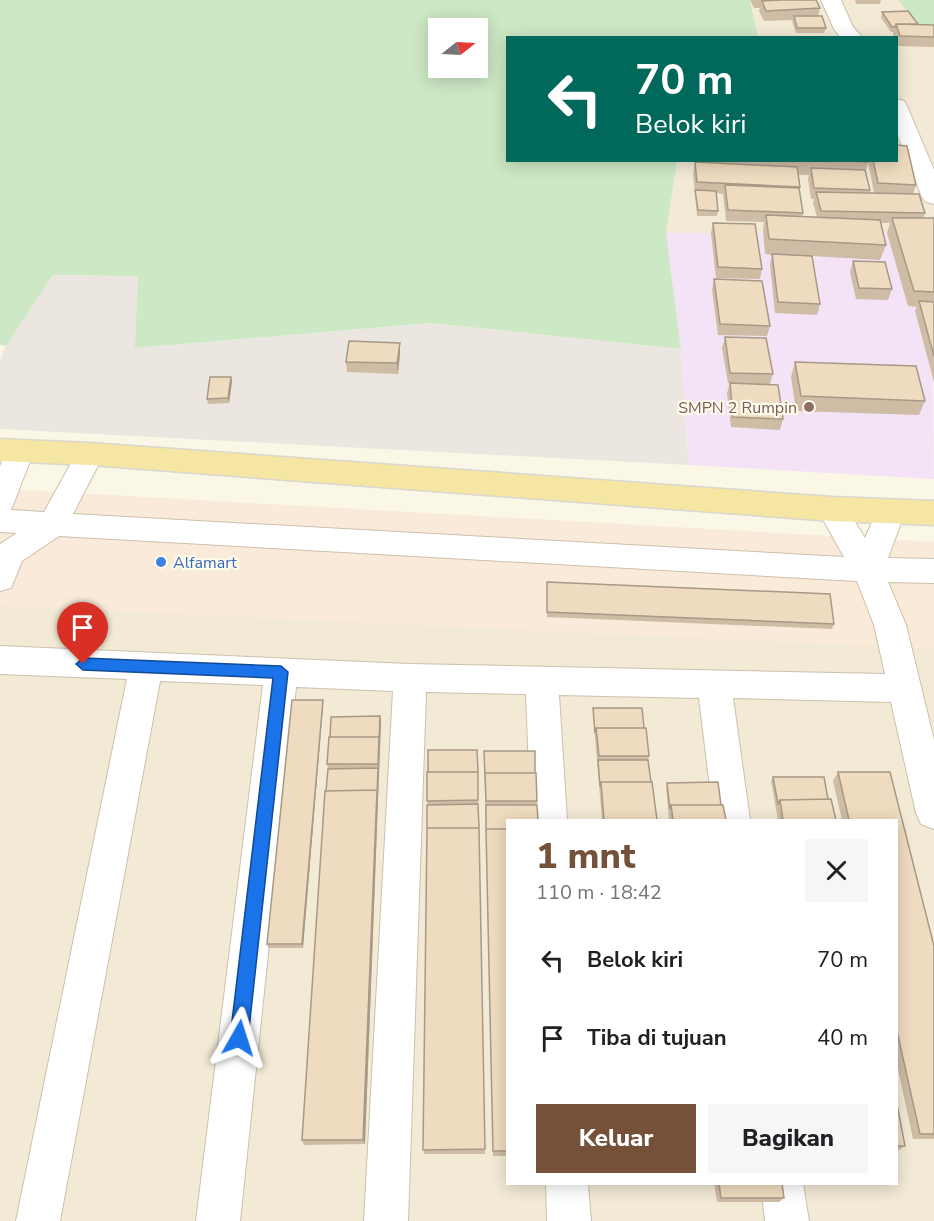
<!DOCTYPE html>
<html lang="id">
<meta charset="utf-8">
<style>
:root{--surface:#fff;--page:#f6f6f6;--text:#202124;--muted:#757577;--accent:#755139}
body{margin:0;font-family:"Nunito Sans",sans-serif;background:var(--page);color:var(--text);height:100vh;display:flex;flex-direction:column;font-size:22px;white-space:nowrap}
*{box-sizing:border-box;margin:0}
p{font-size:20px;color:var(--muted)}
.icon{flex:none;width:33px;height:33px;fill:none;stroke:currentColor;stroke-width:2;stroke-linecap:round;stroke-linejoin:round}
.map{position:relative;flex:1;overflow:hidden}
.side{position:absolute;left:506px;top:819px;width:392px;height:366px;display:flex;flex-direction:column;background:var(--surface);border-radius:0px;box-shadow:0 3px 15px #0003}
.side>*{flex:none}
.top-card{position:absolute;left:506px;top:36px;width:392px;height:126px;border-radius:0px;box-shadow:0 3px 15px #0003;background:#00695c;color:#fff;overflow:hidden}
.needle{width:39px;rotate:72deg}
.buttons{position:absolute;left:428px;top:18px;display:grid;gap:12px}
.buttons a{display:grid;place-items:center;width:60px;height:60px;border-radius:0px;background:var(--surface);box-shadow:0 3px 15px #0003;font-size:30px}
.pin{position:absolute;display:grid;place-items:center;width:51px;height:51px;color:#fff;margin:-62px -26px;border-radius:50% 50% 50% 0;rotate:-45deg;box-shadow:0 0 6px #0007}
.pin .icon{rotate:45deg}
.me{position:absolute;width:66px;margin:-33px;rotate:6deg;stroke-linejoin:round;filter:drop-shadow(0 0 4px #0008)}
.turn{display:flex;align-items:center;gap:21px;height:126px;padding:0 30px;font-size:27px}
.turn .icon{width:78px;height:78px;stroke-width:2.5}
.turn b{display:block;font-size:42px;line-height:51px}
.round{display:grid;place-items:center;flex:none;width:63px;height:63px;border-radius:0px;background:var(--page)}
.head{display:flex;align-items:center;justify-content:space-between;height:102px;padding:0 30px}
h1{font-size:36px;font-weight:800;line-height:45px;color:var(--accent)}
.cta{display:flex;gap:12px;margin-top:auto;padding:12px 30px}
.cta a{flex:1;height:69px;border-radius:0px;background:var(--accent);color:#fff;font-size:24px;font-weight:800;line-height:69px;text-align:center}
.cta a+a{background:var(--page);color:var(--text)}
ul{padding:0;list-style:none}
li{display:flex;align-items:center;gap:18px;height:78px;padding:0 30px}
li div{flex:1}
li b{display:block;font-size:22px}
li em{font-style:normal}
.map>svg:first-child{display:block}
</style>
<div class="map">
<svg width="934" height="1221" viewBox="0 0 934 1221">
<rect width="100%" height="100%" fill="#fbf7e6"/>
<path fill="#f2ead5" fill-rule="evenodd" d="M750 0H898L934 43V240L932 234 666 233 677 161 896 160V38L758 37Z
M0 489 934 542V1221H0ZM507 820H896V1184H507Z"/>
<path fill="#faeada" d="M0 489 934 542V649L0 606Z"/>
<path fill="#ebe7e0" d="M53 275 138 276 136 348 431 323 681 349 689 465 0 429V360L6 346Z"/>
<path fill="#f4e3f7" d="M666 233 932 234 934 479 689 465 681 349Z"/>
<path fill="#cde8c5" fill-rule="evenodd" d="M0 0H750L758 37 507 38V160L677 161 666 233 681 349 431 323 135 348 138 276 53 275 6 346 0 345ZM477 28V68H438V28Z
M898 0H934V43Z"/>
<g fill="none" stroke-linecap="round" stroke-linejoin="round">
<defs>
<path id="minor" d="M821 0H841L853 27 863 38H841L834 29Z
M896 99 904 101 907 106 934 170V204L926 202 922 197 896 131Z
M20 441 30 444 34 451 11 510 44 512 80 447 90 444 100 447 104 454 73 514 844 557 817 509 822 501 832 498 842 501 865 538 880 504 890 501 900 504 905 512 888 558 934 559V583L888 582 906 625 934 740V829L921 824 916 813 891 702 733 698 750 820H714L699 698 559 695 567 820H531L526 694 426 692 408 1221H364L393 691 296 687 240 1221H196L263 685 160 681 60 1221H16L127 679 0 674V646L410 664 885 674 874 625 857 581 59 536 22 561 11 588 0 591V544L17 533 0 532V466L10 444Z
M546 1184H588L591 1221H547Z
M761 1184H803L809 1221H765Z"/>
<path id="major" d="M0 439 90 443 832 497 934 501V525L832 521 90 465 0 461Z"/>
</defs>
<use href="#minor" stroke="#ccc0ad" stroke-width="2"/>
<use href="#major" stroke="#dad6d0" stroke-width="3"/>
<use href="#minor" fill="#fff" fill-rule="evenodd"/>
<use href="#major" fill="#f5e6a3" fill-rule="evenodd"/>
</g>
<path fill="#cebca4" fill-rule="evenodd" d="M750 0H816L820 8 818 16 826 28 824 33H796L792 21 793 20 764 21 759 11 760 8H754Z
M855 0H881L880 4H856Z
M882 12 918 24 934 25V47L896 46V38H894L893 34V32H891L881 18Z
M700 160H896L916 185 913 194 925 213 923 218H934V382L915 311 917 307 908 306 887 233 890 223H881L886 245 880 260 812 256 820 304 817 315 775 313 770 264 772 255 765 254 763 230 764 222 726 221 723 194 716 193 718 211 717 216H697L693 173 695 162H700ZM868 162 874 193H870V190L866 171ZM798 175H809L808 179 811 199H814L813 203 817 217H802L803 213 799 191 800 187Z
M713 223 762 269 760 279 716 278 711 233Z
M853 261 892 289 888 300 856 299 850 272Z
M714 279 770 326 767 336 718 335 712 290Z
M725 337 773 374 770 384 783 419 780 430 731 427 727 393 730 383H728L722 348Z
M400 343V353L398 374 347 372 346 362Z
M795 362 925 401 919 415 796 411 791 377Z
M231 377 232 382 229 403 208 404 207 399Z
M547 587 834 624 832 629 547 617Z
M323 705 303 948H268L267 944Z
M593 708 644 728 649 756 648 760 657 820H602L593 713Z
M381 721 365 1144 304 1145 302 1140 326 791 328 769 327 764Z
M428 750H477L485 1154H424Z
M484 751 535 773 537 801V805L507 820V1156H493Z
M838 772H890L934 946V1139H913L896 1060V820H842L833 781Z
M773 777 828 799 836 820H778L771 781Z
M667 783 721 805 726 820H669L666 787Z
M896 1099 905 1146 899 1150H896Z
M714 1184H782L784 1198 779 1202H717Z"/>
<path fill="#a79986" d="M400 343V353L398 374 397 363Z
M231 377 232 382 229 403 228 398Z
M323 700V705L303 948 302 944Z
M380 716 381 721 365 1144 363 1140Z"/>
<path fill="#efdbbf" stroke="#a79986" stroke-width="1.5" d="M781 0H816L820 8 766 11 762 1Z
M908 11 918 24H896L895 27H892L882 12Z
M794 16H822L826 28H797Z
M896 24 934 25V37L900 36Z
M896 145 907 146 916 185 878 183 873 160H896Z
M833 160H868V162Z
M695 162 797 167 800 187 697 182Z
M811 168 865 170 870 190 814 188Z
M725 185 799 188 803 213 728 210Z
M695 190 716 191 718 211 698 210Z
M816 192 919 194 925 213 821 211Z
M766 215 880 220 886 245 769 239Z
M892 218H934V292L914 291Z
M713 223 755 224 762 269 718 267Z
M772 254 812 256 820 304 778 302Z
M853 261 885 262 892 289 859 288Z
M714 279 762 281 770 326 720 324Z
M919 301 934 302V356Z
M725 337 766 338 773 374 730 373Z
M349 341 400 343 397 363 346 362Z
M795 362 916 366 925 401 801 396Z
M210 377H231L228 398 207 399Z
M730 383 778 385 783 419 733 417Z
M547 582 830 594 834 624 547 612Z
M292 700H323L302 944H267Z
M593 708H642L644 728H596L595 733Z
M380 716 379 741V737H330L331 717Z
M596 728H646L649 756H599Z
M329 737H379L378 764H327Z
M428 750H477L478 772H428Z
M484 751H535V773H485V777Z
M598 760H648L651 782H601L600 786Z
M378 768 377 795V790L326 791 328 769Z
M427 772H478V800L427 801Z
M838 772H890L934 946V1134H920L896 1027V820H849Z
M485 773H536L537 801H486Z
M773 777H824L828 799 780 800 778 804Z
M601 782H652L657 820H604Z
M718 782 721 805H671L670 809 667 783Z
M377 790 363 1140H302L325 791Z
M831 799 836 820H783L780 800Z
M478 804 479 828H427V805Z
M486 805H537L538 820H507V829H486V833Z
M671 805H723L726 820H673Z
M427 828H479L485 1149 423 1150Z
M486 829H507V1151H493Z
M896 1099 905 1146H896Z
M719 1184H782L784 1198H721Z"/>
<path fill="#1a73e8" stroke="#114b97" stroke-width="1.5" d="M83 658 281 666 288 672 248 1038 245 1044 239 1047 233 1044 230 1038 273 678 83 670 76 664Z"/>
<circle fill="#8d6e63" stroke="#fefaec" stroke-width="2" cx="809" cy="407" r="6"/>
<circle fill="#3f7fe0" stroke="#fefaec" stroke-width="2" cx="161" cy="562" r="6"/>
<g text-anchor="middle" stroke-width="4.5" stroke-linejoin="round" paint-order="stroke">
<g font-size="16" fill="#785e54" stroke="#fefaec" text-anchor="end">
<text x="797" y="413">SMPN 2 Rumpin</text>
</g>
<g font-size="16" fill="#366cbe" stroke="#fefaec" text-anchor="start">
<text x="173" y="568">Alfamart</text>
</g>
</g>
</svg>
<div class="buttons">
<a><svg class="needle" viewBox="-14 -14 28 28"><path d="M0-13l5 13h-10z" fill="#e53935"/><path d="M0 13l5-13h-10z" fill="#757577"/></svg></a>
</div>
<div class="pin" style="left:83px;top:664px;background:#d93025"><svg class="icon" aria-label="arrive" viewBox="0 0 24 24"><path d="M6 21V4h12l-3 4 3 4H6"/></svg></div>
<svg class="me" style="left:239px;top:1038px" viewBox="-20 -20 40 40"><path d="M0-17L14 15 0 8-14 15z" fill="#1a73e8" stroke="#fff" stroke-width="4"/></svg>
<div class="top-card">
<div class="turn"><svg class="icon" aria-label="left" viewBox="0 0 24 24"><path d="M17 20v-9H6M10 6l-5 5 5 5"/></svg><div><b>70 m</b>Belok kiri</div></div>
</div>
<section class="side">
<div class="head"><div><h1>1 mnt</h1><p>110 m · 18:42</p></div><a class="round"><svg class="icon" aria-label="close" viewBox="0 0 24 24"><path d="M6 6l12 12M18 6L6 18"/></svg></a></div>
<ul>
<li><svg class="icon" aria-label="left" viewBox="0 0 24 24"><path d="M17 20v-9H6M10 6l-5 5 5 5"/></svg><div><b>Belok kiri</b></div><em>70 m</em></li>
<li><svg class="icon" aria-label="arrive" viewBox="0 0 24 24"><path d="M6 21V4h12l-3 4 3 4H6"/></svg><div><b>Tiba di tujuan</b></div><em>40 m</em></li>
</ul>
<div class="cta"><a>Keluar</a><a>Bagikan</a></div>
</section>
</div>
